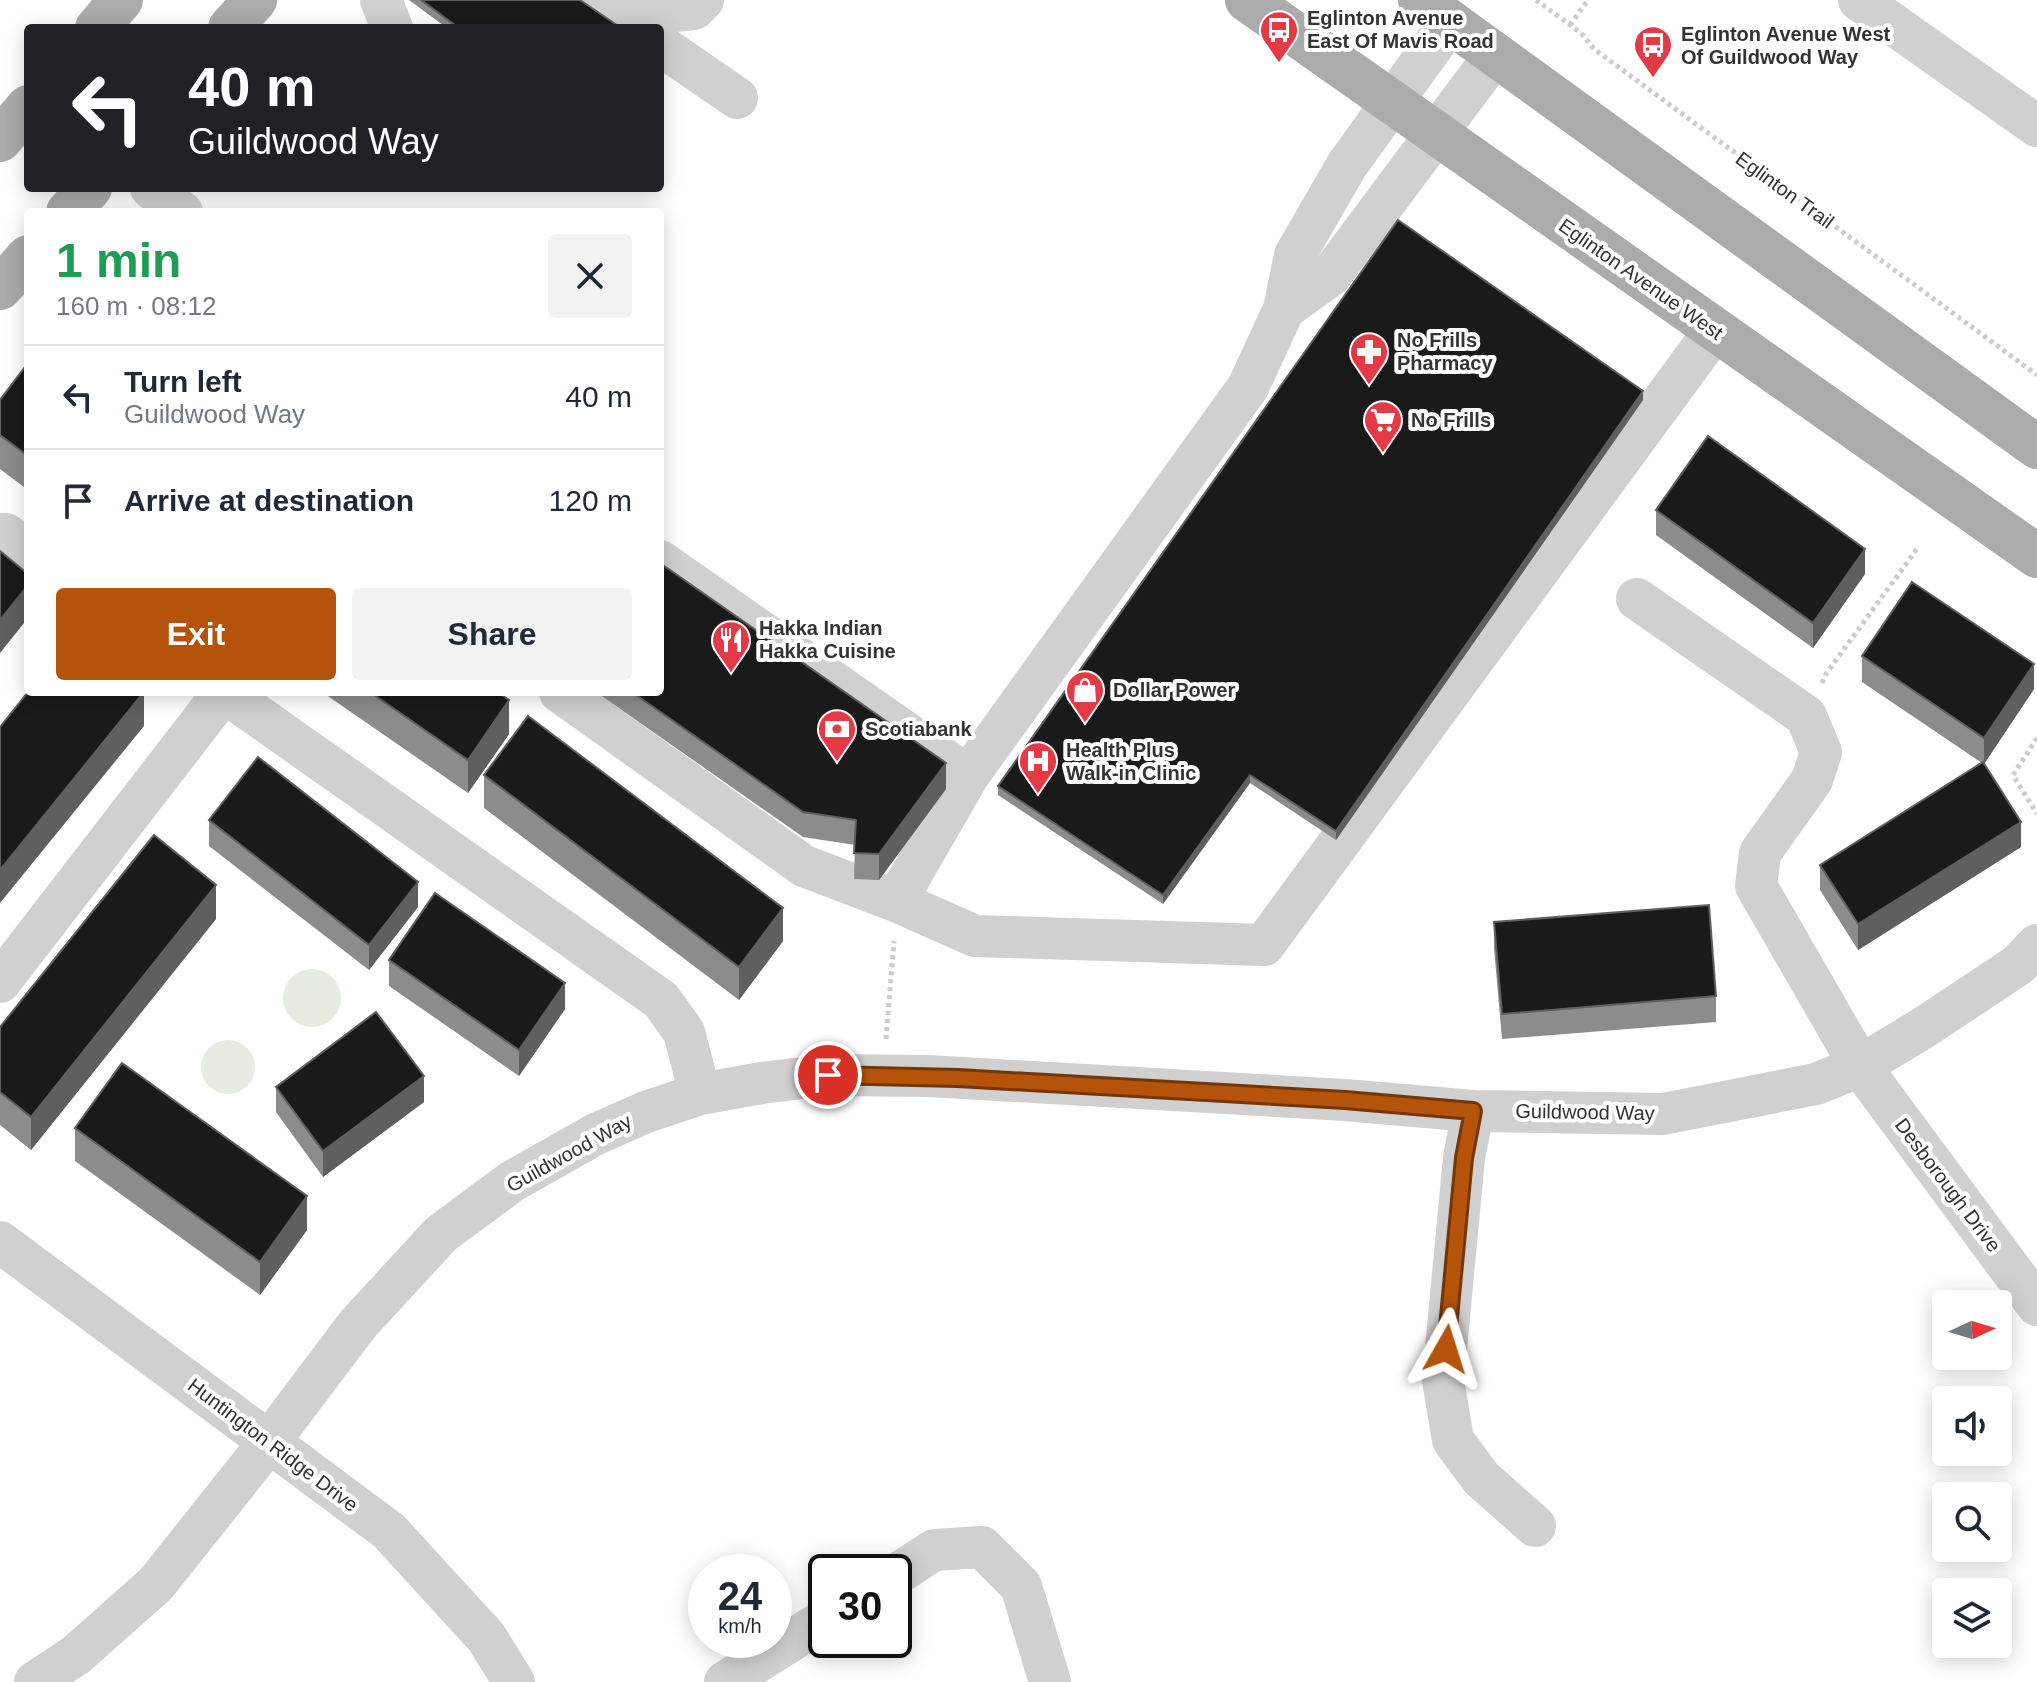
<!DOCTYPE html>
<meta charset="utf-8">
<style>
:root{--surface:#fff;--page:#f2f2f3;--text:#1f2937;--muted:#747a83;--line:#e0e1e3;--accent:#b45309}
body{margin:0;font-family:Arial,sans-serif;background:var(--page);color:var(--text);height:100vh;display:flex;flex-direction:column;font-size:30px;white-space:nowrap}
*{box-sizing:border-box;margin:0}
p{font-size:26px;color:var(--muted)}
.icon{flex:none;width:44px;height:44px;fill:none;stroke:currentColor;stroke-width:2;stroke-linecap:round;stroke-linejoin:round}
.map{position:relative;flex:1;overflow:hidden}
.sheet{position:absolute;left:24px;top:208px;width:640px;height:488px;display:flex;flex-direction:column;background:var(--surface);border-radius:8px;box-shadow:0 4px 20px #0003}
.sheet>*{flex:none}
.hud{position:absolute;left:24px;top:24px;width:640px;height:168px;border-radius:8px;box-shadow:0 4px 20px #0003;background:#202124;color:#fff;overflow:hidden}
.needle{width:52px;rotate:86deg}
.tools{position:absolute;left:1932px;top:1290px;display:grid;gap:16px}
.tools a{display:grid;place-items:center;width:80px;height:80px;border-radius:8px;background:var(--surface);box-shadow:0 4px 20px #0003;font-size:40px}
.speed{position:absolute;left:688px;top:1554px;display:flex;gap:16px;font-size:40px;font-weight:700;text-align:center}
.speed>*{display:grid;place-content:center;width:104px;height:104px;border-radius:50%;background:var(--surface);box-shadow:0 4px 20px #0003;line-height:1}
.speed small{font-size:20px;font-weight:400}
.speed .limit{border:4px solid #111;border-radius:12px;background:#fff;color:#111}
.pin{position:absolute;display:grid;place-items:center;width:68px;height:68px;color:#fff;margin:-34px;border:4px solid #fff;border-radius:50%;box-shadow:0 2px 8px #0007}
.me{position:absolute;width:88px;margin:-44px;rotate:6deg;stroke-linejoin:round;filter:drop-shadow(0 0 6px #0008)}
.turn{display:flex;align-items:center;gap:28px;height:168px;padding:0 32px;font-size:36px}
.turn .icon{width:104px;height:104px;stroke-width:2.5}
.turn b{display:block;font-size:56px;line-height:68px}
.round{display:grid;place-items:center;flex:none;width:84px;height:84px;border-radius:8px;background:var(--page)}
.summary{display:flex;align-items:center;justify-content:space-between;height:136px;padding:0 32px}
h1{font-size:48px;font-weight:700;line-height:60px;color:#1e9e55}
.action{display:flex;gap:16px;margin-top:auto;padding:16px 32px}
.action a{flex:1;height:92px;border-radius:8px;background:var(--accent);color:#fff;font-size:32px;font-weight:700;line-height:92px;text-align:center}
.action a+a{background:var(--page);color:var(--text)}
ul{padding:0;list-style:none}
li{display:flex;align-items:center;gap:24px;height:104px;padding:0 32px;border-top:2px solid var(--line)}
li div{flex:1}
li b{display:block;font-size:30px}
li em{font-style:normal}
.map>svg:first-child{display:block}
</style>
<div class="map">
<svg width="2037" height="1682" viewBox="0 0 2037 1682">
<rect width="100%" height="100%" fill="#fff"/>
<path fill="#e6ecdf" d="M283 998a29 29 0 1 1 58 0a29 29 0 1 1-58 0Z
M201 1067a27 27 0 1 1 54 0a27 27 0 1 1-54 0Z"/>
<g fill="none" stroke-linecap="round" stroke-linejoin="round">
<path stroke="#cdcdcd" stroke-width="5" stroke-dasharray="4 4" stroke-linecap="butt" d="M1536 0 1581 33 1594 49 2037 375
M1570 25 1588 0
M1822 683 1826 674 1919 546
M2037 738 2013 775 2037 814
M886 1039 894 941"/>
<path stroke="#d0d0d0" stroke-width="42" d="M381 0 392 28
M594 0 635 28
M649 0 665 12 694 9 703 0
M1859 0 2037 126
M660 45 737 98
M151 188 182 212
M1284 309 1330 276 1495 55
M0 534H6L28 550
M660 561 968 776
M1637 599 1806 716 1821 752 1812 780 1760 853 1756 886 1860 1066 2037 1305
M224 692 661 1000 684 1032 700 1094
M560 692 804 866 896 901 975 936 1264 945 1715 330
M896 901 968 776 1248 387 1284 309 1295 255 1347 165 1450 22
M0 982 224 692
M1473 1111 1464 1158 1443 1380 1453 1440 1481 1478 1535 1526
M0 1242 389 1531 486 1637 514 1682
M894 1576 934 1550 982 1547 1021 1586 1050 1682
M35 1682 76 1655 156 1584 269 1442 358 1324 441 1234 511 1182 596 1134 646 1112 700 1094 762 1083 828 1075 928 1076 1345 1100 1473 1111 1663 1114 1816 1084 1860 1066 1923 1028 2018 965 2037 945
M725 1682 826 1619"/>
<path stroke="#ababab" stroke-width="44" d="M1247 0 2037 556
M1420 0 2037 447
M97 28 121 0
M230 28 255 0
M0 140 28 107
M68 212 90 188
M0 288 28 257"/>
</g>
<path fill="#8c8c8c" d="M409 0H580L621 28H447Z
M28 363V490L0 469V400Z
M1643 400 1336 840 1250 783 1163 904 998 795V786Z
M1656 510 1865 574 1813 648 1656 535Z
M1862 656 2034 689 1984 764 2021 847 1858 950 1820 890V865L1982 763 1862 682Z
M322 692H497L509 734 468 793Z
M596 692H660L946 789 879 880 854 879 855 845 803 837Z
M484 775 783 941 739 1000 484 808Z
M209 820 418 907 369 970 209 846Z
M216 919 31 1150 0 1125V1027Z
M1494 922 1716 996V1022L1502 1039 1494 948Z
M389 960 565 1009 519 1076 389 986Z
M276 1087 424 1102 323 1177 276 1112Z
M75 1128 307 1230 260 1295 75 1161Z"/>
<path fill="#5f5f5f" d="M1643 391V400L1336 840V831Z
M1865 549V574L1813 648V623Z
M28 585V618L0 653V620Z
M2034 664V689L1984 764V738Z
M144 692V726L0 903V870Z
M509 700V734L468 793V760Z
M946 763V789L879 880V854Z
M1250 775V783L1163 904V895Z
M2021 822V847L1858 950V924Z
M418 882V907L369 970V945Z
M216 885V919L31 1150V1117Z
M783 908V941L739 1000V967Z
M565 983V1009L519 1076V1050Z
M424 1076V1102L323 1177V1151Z
M307 1196V1230L260 1295V1262Z"/>
<path fill="#1a1a1a" stroke="#5f5f5f" stroke-width="2" d="M421 0H580L621 28H459Z
M1398 220 1643 391 1336 831 1250 775 1163 895 998 786Z
M28 363V456L0 435V400Z
M1708 436 1865 549 1813 623 1656 510Z
M0 551 28 574V585L0 620Z
M660 563 946 763 879 854 854 853 856 820 803 812 632 692H660Z
M1912 582 2034 664 1984 738 1862 656Z
M28 692H144L0 870V727Z
M370 692H497L509 700 468 760Z
M528 716 783 908 739 967 484 775Z
M258 757 418 882 369 945 209 820Z
M1983 762 2021 822 1858 924 1820 865Z
M154 835 216 885 31 1117 0 1092V1027Z
M435 893 565 983 519 1050 389 960Z
M1709 905 1716 996 1502 1014 1494 922Z
M376 1012 424 1076 323 1151 276 1087Z
M122 1063 307 1196 260 1262 75 1128Z"/>
<g fill="none" stroke-linecap="round" stroke-linejoin="round">
<defs>
<path id="route" d="M828 1075 958 1078 1345 1100 1473 1111 1464 1158 1446 1349"/>
</defs>
<use href="#route" stroke="#753606" stroke-width="20"/>
<use href="#route" stroke="#b45309" stroke-width="14"/>
</g>
<defs>
<symbol id="bus-pin" viewBox="-11 -11 22 30"><path d="M0 17L-7.5 6A9.5 9.5 0 1 1 7.5 6Z" fill="#e63946" stroke="#fff"/><path d="M-5-6H5V4H4V6H2V4H-2V6H-4V4H-5ZM-3.5-4V0h7V-4ZM-3.5 1.2v1.5H-2V1.2ZM2 1.2v1.5H3.5V1.2Z" fill="#fff"/></symbol>
<symbol id="pharmacy-pin" viewBox="-11 -11 22 30"><path d="M0 17L-7.5 6A9.5 9.5 0 1 1 7.5 6Z" fill="#e63946" stroke="#fff"/><path d="M-2-6h4v4h4v4h-4v4h-4v-4h-4v-4h4Z" fill="#fff"/></symbol>
<symbol id="supermarket-pin" viewBox="-11 -11 22 30"><path d="M0 17L-7.5 6A9.5 9.5 0 1 1 7.5 6Z" fill="#e63946" stroke="#fff"/><path d="M-6-5.5h2.5l.6 2H6L4.5 2H-2.5L-4.4-4H-6ZM-1.5 3.2a1.3 1.3 0 1 0 .1 0ZM3 3.2a1.3 1.3 0 1 0 .1 0Z" fill="#fff"/></symbol>
<symbol id="restaurant-pin" viewBox="-11 -11 22 30"><path d="M0 17L-7.5 6A9.5 9.5 0 1 1 7.5 6Z" fill="#e63946" stroke="#fff"/><path d="M-5-6h1v4h1v-4h1v4h1v-4h1v5L-1.5 .5V6h-2V.5L-5-1ZM5-6V6H3V1.5H1.5Q1.5-4 5-6Z" fill="#fff"/></symbol>
<symbol id="shop-pin" viewBox="-11 -11 22 30"><path d="M0 17L-7.5 6A9.5 9.5 0 1 1 7.5 6Z" fill="#e63946" stroke="#fff"/><path d="M-5-2.5h2.3a2.7 3.5 0 0 1 5.4 0H5L5.5 6h-11ZM-1.5-2.5h3a1.5 2.3 0 0 0-3 0Z" fill="#fff"/></symbol>
<symbol id="bank-pin" viewBox="-11 -11 22 30"><path d="M0 17L-7.5 6A9.5 9.5 0 1 1 7.5 6Z" fill="#e63946" stroke="#fff"/><path d="M-6-4H6V4H-6ZM0-2.3a2.3 2.3 0 1 0 0 4.6a2.3 2.3 0 1 0 0-4.6Z" fill="#fff"/></symbol>
<symbol id="hospital-pin" viewBox="-11 -11 22 30"><path d="M0 17L-7.5 6A9.5 9.5 0 1 1 7.5 6Z" fill="#e63946" stroke="#fff"/><path d="M-5-5h3v3.5h4V-5h3V5h-3V1.5h-4V5h-3Z" fill="#fff"/></symbol>
</defs>
<g fill-rule="evenodd">
<use href="#bus-pin" x="1257" y="8" width="44" height="60"/>
<use href="#bus-pin" x="1631" y="23" width="44" height="60"/>
<use href="#pharmacy-pin" x="1347" y="330" width="44" height="60"/>
<use href="#supermarket-pin" x="1361" y="398" width="44" height="60"/>
<use href="#restaurant-pin" x="709" y="618" width="44" height="60"/>
<use href="#shop-pin" x="1063" y="668" width="44" height="60"/>
<use href="#bank-pin" x="815" y="707" width="44" height="60"/>
<use href="#hospital-pin" x="1016" y="739" width="44" height="60"/>
</g>
<g text-anchor="middle" stroke-width="8" stroke-linejoin="round" paint-order="stroke">
<g font-size="20" font-weight="bold" fill="#333" stroke="#fff" text-anchor="start">
<text x="1307" y="25">Eglinton Avenue<tspan x="1307" dy="23">East Of Mavis Road</tspan></text>
<text x="1681" y="41">Eglinton Avenue West<tspan x="1681" dy="23">Of Guildwood Way</tspan></text>
<text x="1397" y="347">No Frills<tspan x="1397" dy="23">Pharmacy</tspan></text>
<text x="1411" y="427">No Frills</text>
<text x="759" y="635">Hakka Indian<tspan x="759" dy="23">Hakka Cuisine</tspan></text>
<text x="1113" y="697">Dollar Power</text>
<text x="865" y="736">Scotiabank</text>
<text x="1066" y="757">Health Plus<tspan x="1066" dy="23">Walk-in Clinic</tspan></text>
</g>
<g font-size="20" fill="#333" stroke="#fff">
<text transform="translate(1785 190) rotate(36)" y="7">Eglinton Trail</text>
<text transform="translate(1641 279) rotate(35)" y="7">Eglinton Avenue West</text>
<text transform="translate(1585 1112) rotate(1)" y="7">Guildwood Way</text>
<text transform="translate(569 1153) rotate(-29)" y="7">Guildwood Way</text>
<text transform="translate(1948 1185) rotate(53)" y="7">Desborough Drive</text>
<text transform="translate(273 1445) rotate(37)" y="7">Huntington Ridge Drive</text>
</g>
</g>
</svg>
<div class="tools">
<a><svg class="needle" viewBox="-14 -14 28 28"><path d="M0-13l5 13h-10z" fill="#e53935"/><path d="M0 13l5-13h-10z" fill="#747a83"/></svg></a>
<a><svg class="icon" aria-label="sound" viewBox="0 0 24 24"><path d="M4 9h4l5-4v14l-5-4H4zM17 9q2 3 0 6"/></svg></a>
<a><svg class="icon" aria-label="search" viewBox="0 0 24 24"><circle cx="10" cy="10" r="6"/><path d="M15 15l6 6"/></svg></a>
<a><svg class="icon" aria-label="layers" viewBox="0 0 24 24"><path d="M12 4l9 5-9 5-9-5zM3 14l9 5 9-5"/></svg></a>
</div>
<div class="speed"><div>24<small>km/h</small></div><div class="limit">30</div></div>
<div class="pin" style="left:828px;top:1075px;background:#d93025"><svg class="icon" aria-label="arrive" viewBox="0 0 24 24"><path d="M6 21V4h12l-3 4 3 4H6"/></svg></div>
<svg class="me" style="left:1446px;top:1349px" viewBox="-20 -20 40 40"><path d="M0-17L14 15 0 8-14 15z" fill="#b45309" stroke="#fff" stroke-width="4"/></svg>
<div class="hud">
<div class="turn"><svg class="icon" aria-label="left" viewBox="0 0 24 24"><path d="M17 20v-9H6M10 6l-5 5 5 5"/></svg><div><b>40 m</b>Guildwood Way</div></div>
</div>
<section class="sheet">
<div class="summary"><div><h1>1 min</h1><p>160 m · 08:12</p></div><a class="round"><svg class="icon" aria-label="close" viewBox="0 0 24 24"><path d="M6 6l12 12M18 6L6 18"/></svg></a></div>
<ul>
<li><svg class="icon" aria-label="left" viewBox="0 0 24 24"><path d="M17 20v-9H6M10 6l-5 5 5 5"/></svg><div><b>Turn left</b><p>Guildwood Way</p></div><em>40 m</em></li>
<li><svg class="icon" aria-label="arrive" viewBox="0 0 24 24"><path d="M6 21V4h12l-3 4 3 4H6"/></svg><div><b>Arrive at destination</b></div><em>120 m</em></li>
</ul>
<div class="action"><a>Exit</a><a>Share</a></div>
</section>
</div>
